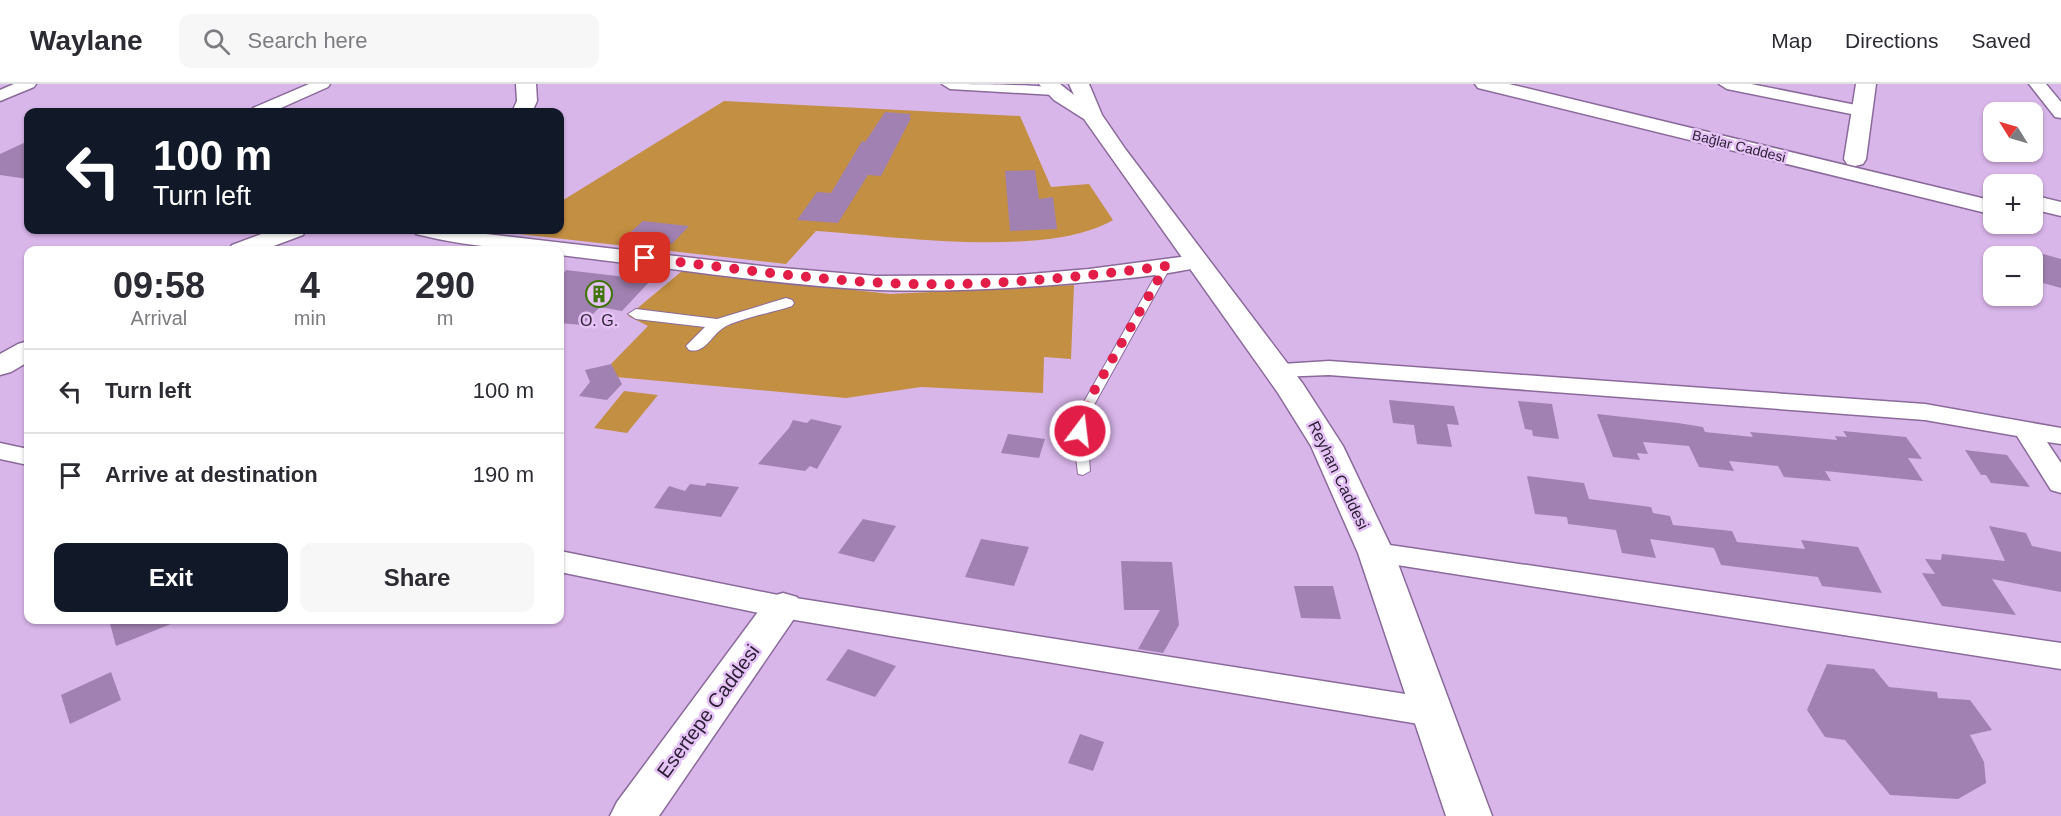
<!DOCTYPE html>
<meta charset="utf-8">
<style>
:root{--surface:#fff;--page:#f7f7f7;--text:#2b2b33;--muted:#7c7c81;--line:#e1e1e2;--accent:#111827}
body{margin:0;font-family:Helvetica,sans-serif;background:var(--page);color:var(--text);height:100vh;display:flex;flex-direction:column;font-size:22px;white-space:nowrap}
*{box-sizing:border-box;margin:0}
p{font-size:20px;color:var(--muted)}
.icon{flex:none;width:33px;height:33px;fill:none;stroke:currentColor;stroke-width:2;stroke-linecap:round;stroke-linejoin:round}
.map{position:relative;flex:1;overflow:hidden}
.details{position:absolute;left:24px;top:162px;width:540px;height:378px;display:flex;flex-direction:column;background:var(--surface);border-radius:12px;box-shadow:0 2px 4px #0004}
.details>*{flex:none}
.top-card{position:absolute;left:24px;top:24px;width:540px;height:126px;border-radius:12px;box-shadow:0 2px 4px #0004;background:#111827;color:#fff;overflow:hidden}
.needle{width:39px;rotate:307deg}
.controls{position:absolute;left:1983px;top:18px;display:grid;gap:12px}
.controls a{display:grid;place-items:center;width:60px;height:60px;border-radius:12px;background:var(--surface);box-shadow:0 2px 4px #0004;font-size:30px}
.pin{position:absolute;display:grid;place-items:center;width:51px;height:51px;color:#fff;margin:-26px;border-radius:12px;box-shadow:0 3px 9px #0006}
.me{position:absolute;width:66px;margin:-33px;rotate:15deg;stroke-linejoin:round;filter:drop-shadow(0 0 4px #0008)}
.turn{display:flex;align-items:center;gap:21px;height:126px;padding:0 30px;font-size:27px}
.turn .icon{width:78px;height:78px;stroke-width:2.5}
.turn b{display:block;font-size:42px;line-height:51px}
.eta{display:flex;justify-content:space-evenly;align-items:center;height:102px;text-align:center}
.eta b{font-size:36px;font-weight:700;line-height:42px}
.cta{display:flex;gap:12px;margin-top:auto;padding:12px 30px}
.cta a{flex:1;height:69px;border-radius:12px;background:var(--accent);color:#fff;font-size:24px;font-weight:700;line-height:69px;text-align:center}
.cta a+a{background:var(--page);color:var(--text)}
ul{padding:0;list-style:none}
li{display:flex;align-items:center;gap:18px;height:84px;padding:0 30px;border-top:2px solid var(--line)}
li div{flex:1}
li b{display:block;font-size:22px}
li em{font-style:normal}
header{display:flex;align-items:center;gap:36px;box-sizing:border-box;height:84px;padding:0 30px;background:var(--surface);border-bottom:2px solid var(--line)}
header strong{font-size:28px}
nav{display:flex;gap:33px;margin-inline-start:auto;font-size:21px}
.search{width:420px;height:54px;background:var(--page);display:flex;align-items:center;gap:15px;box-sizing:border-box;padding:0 21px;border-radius:12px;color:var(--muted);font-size:22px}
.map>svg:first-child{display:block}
</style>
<header>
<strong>Waylane</strong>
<div class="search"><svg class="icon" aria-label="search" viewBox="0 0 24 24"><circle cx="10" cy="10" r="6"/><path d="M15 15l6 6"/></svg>Search here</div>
<nav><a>Map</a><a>Directions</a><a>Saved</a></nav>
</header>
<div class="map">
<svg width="2061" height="732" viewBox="0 0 2061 732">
<rect width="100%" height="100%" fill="#d9b6ea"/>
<path fill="#c38f42" d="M724 17 1020 32 1051 103 1089 100 1113 136C1047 175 893 152 816 147L786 180 510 149 516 146H560V118Z
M682 187 890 210 1074 201 1071 275 1044 273 1043 309 921 303 846 314 605 292 615 288 611 280 648 242 628 232Z
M624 307 658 311 627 349 594 344Z"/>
<path fill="#a181b1" d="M885 28 911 30 909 33 911 34 881 92 868 91 838 139 797 136 817 108 831 109 862 57 865 58Z
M28 57V95L0 91V70Z
M1035 86 1039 115 1053 113 1057 145 1010 147 1005 87Z
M643 137 689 142 672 160 624 154Z
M2032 167 2061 175V204L2032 196Z
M566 186 651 196 622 227 600 223 582 241 560 239V194Z
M611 280 622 300 607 316 579 312 590 298 585 286Z
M1389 316 1454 322 1459 341 1447 340 1452 363 1417 360 1414 341 1393 339Z
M1518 317 1552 320 1559 355 1533 352 1532 346 1525 345Z
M1597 330 1678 339 1703 343 1705 348 1753 353 1750 348 1837 356 1835 352 1847 353 1843 347 1906 353 1922 375 1908 374 1923 397 1825 387 1831 397 1784 393 1778 382 1729 377 1734 387 1699 383 1689 362 1643 358 1648 370 1637 369 1640 376 1613 373Z
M811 335 842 342 817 385 810 382 805 387 758 380 789 344 793 336 807 339Z
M1008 350 1045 355 1039 374 1001 369Z
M1965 366 2007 371 2030 403 1991 399 1986 391H1981Z
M1527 392 1584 399 1589 415 1651 423 1653 429 1670 432 1673 441 1732 447 1737 458 1805 465 1801 456 1858 463 1882 509 1822 502 1818 493 1721 481 1714 464 1650 455 1656 474 1622 469 1616 446 1568 440 1567 433 1535 430Z
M707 399 739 403 721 433 654 424 669 402 685 407 690 400 705 402Z
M863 435 896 442 874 478 838 469Z
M1989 442 2026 449 2032 462 2061 468V508L1992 495 2016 531 1942 522 1922 489 1935 490 1925 475 1941 476 1942 470 2005 477Z
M981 455 1029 463 1014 502 965 493Z
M1121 477 1172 478 1179 541 1163 569 1138 565 1160 526H1124Z
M1294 502H1333L1341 535 1301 534Z
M109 536H181L116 562Z
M848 565 896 582 875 613 826 596Z
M1827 580 1874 585 1889 603 1937 608 1938 614 1970 616 1992 646 1970 651 1984 678 1986 699 1958 715 1890 711 1845 656 1825 653 1807 626Z
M111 588 121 616 70 640 61 611Z
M1080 650 1104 658 1093 687 1068 679Z"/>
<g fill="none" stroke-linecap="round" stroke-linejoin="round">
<defs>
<path id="service" d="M1166 179 1171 182 1089 330 1087 347 1090 387 1083 391 1078 390 1073 347 1077 330 1161 182Z"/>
<path id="pedestrian" d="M786 214 792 216 794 219 792 222C775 228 736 235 723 244 711 252 705 270 689 266L686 262 705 243 636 235 628 230 636 225 717 235Z"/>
<path id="minor" d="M14 0H36L34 3 0 17V6Z
M309 0H330L328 3 272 28H251L253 24Z
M942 0C960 0 1054 0 1062 6L1054 11 950 5Z
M1719 0H1751L1861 22 1869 27 1861 32 1727 5Z
M2029 0H2046L2061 18V34L2055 33Z
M413 146H452L770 183 876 192 1018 191 1089 185 1196 171 1204 172 1207 177 1204 182C1163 192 1119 195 1077 199 1011 205 944 208 877 206 771 201 665 183 560 171V166C511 166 463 162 416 150Z
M1329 277 1925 320 2061 344V360L2047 358 2061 379V409L2051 406 2017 352 1925 336 1329 291 1277 293 1268 291 1265 286 1268 281Z
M0 359 28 365V381L0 375Z
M1376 459 2061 559V585L1365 476 1361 469 1365 462Z
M560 467 783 512 1431 614 1443 618 1448 628 1443 638 1431 642 783 534 560 488Z"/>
<path id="tertiary" d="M516 0H536L537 17 532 28H512L517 17Z
M1039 0H1060L1074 11 1069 0H1089L1102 31 1126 66 1303 300 1343 362 1394 469 1492 732H1446L1358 469 1311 362 1278 309 1084 35 1054 16Z
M1856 0H1876L1866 75 1863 80 1855 82 1847 80 1844 75Z
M272 146H306L303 151 263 166H228L232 161Z
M28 257V278L11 288 0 291V270L18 260Z
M783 509 797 513 802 523 659 732H610L617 718 769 513Z"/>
<path id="secondary" d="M1475 0H1509L1994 117V131L1478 4Z
M2032 111 2061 118V132L2032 125Z"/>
</defs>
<use href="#service" stroke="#8a6a9a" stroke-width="2"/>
<use href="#pedestrian" stroke="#8a6a9a" stroke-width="2"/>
<use href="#minor" stroke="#8a6a9a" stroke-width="3"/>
<use href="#tertiary" stroke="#8a6a9a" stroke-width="3"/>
<use href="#secondary" stroke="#8a6a9a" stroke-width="3"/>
<use href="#service" fill="#fff" fill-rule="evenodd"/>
<use href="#pedestrian" fill="#fff" fill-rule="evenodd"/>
<use href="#minor" fill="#fff" fill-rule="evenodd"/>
<use href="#tertiary" fill="#fff" fill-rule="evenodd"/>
<use href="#secondary" fill="#fff" fill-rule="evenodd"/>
</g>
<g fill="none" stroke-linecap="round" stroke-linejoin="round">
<path stroke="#e11d48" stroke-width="10" stroke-dasharray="0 18" d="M645 174C732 184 820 197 908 200 993 202 1081 193 1166 182L1090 314 1083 330 1080 347"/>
</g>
<defs>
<symbol id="building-ring" viewBox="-11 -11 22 22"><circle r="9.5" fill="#e6c3f7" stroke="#3e7504" stroke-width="1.5"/><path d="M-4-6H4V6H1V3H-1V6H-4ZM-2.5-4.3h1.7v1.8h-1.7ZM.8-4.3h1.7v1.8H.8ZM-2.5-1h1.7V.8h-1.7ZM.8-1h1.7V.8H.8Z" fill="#3e7504"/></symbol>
</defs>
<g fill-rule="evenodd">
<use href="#building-ring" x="584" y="195" width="30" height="30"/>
</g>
<g text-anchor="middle" stroke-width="5" stroke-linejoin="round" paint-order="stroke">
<g font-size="14" fill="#2c1f33" stroke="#e6c3f7">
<text transform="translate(1739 62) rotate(14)" y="5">Bağlar Caddesi</text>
</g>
<g font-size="16" fill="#2c1f33" stroke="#e6c3f7">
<text x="599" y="242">O. G.</text>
</g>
<g font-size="16" fill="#2c1f33" stroke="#e6c3f7">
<text transform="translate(1339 391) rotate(64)" y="6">Reyhan Caddesi</text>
</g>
<g font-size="20" fill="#2c1f33" stroke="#e6c3f7">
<text transform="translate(708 627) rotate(-54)" y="7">Esertepe Caddesi</text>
</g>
</g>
</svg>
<div class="controls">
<a><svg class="needle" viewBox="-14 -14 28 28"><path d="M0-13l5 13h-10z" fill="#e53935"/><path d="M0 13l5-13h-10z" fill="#7c7c81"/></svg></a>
<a>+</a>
<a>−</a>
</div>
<div class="pin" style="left:645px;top:174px;background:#d93025"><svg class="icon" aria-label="arrive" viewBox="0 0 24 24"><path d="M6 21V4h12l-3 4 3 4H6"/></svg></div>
<svg class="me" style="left:1080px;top:347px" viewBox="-20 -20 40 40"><circle r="17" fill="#e11d48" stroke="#fff" stroke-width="3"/><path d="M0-11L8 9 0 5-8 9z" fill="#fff"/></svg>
<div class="top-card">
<div class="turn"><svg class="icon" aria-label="left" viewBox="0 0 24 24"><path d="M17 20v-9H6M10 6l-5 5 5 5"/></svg><div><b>100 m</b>Turn left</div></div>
</div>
<section class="details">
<div class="eta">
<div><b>09:58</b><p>Arrival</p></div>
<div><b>4</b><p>min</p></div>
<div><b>290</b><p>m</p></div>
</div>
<ul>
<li><svg class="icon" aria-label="left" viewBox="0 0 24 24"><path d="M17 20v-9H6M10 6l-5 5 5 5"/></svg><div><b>Turn left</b></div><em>100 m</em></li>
<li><svg class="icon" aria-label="arrive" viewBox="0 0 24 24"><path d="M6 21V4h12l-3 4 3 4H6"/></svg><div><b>Arrive at destination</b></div><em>190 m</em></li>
</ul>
<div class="cta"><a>Exit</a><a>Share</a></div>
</section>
</div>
